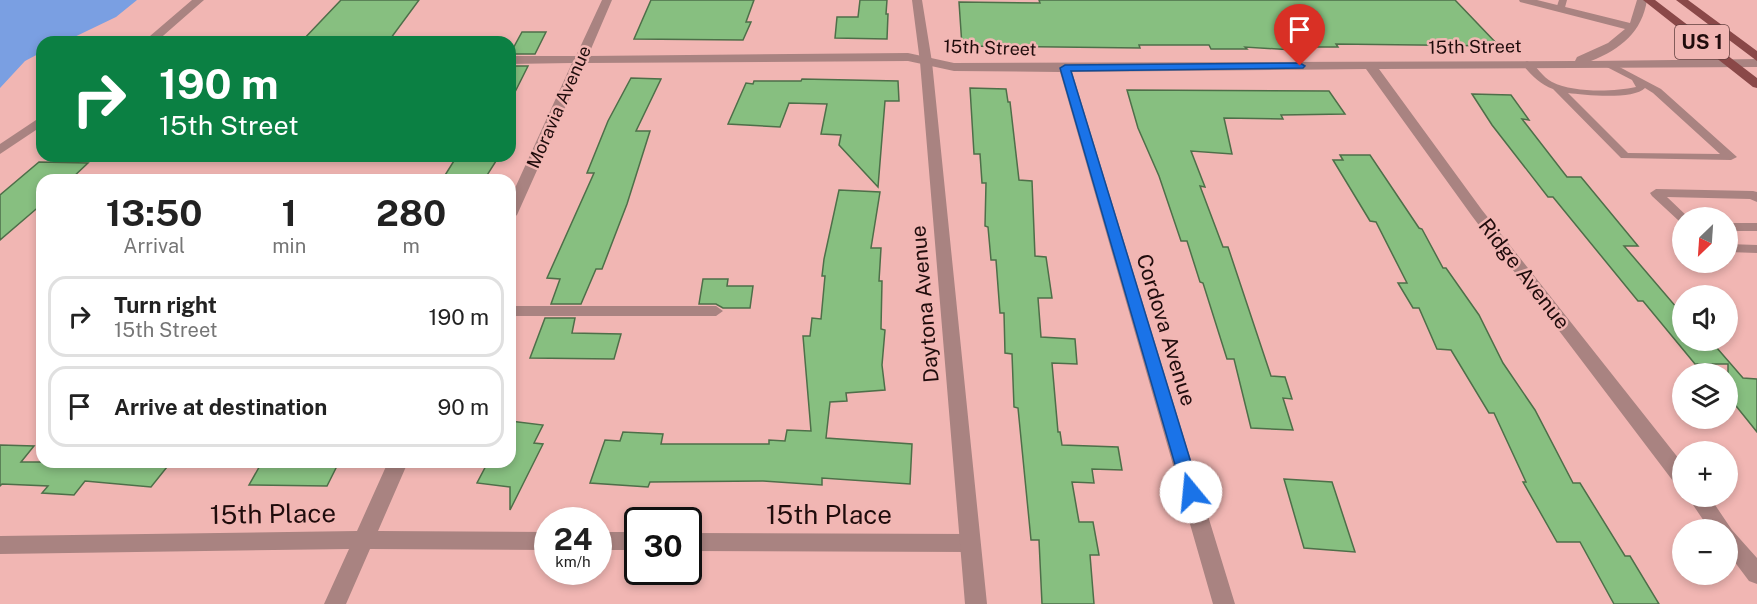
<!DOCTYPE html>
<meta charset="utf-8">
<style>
:root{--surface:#fff;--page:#f6f6f6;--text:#222;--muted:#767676;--line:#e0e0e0}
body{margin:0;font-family:"Public Sans",sans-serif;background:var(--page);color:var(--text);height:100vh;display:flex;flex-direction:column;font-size:22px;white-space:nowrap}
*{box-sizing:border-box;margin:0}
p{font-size:20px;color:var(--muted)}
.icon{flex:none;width:33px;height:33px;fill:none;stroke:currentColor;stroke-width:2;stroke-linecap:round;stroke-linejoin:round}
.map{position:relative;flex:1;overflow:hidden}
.drawer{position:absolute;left:36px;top:174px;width:480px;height:294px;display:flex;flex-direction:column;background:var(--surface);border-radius:18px;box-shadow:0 3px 9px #0003}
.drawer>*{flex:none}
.top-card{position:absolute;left:36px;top:36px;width:480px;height:126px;border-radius:18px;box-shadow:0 3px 9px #0003;background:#0b8043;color:#fff;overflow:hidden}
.needle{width:39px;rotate:205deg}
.controls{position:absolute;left:1672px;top:207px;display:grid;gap:12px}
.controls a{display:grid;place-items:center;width:66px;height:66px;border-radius:50%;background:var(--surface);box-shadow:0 3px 9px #0003;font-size:30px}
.speed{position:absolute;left:534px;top:507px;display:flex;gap:12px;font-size:30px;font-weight:700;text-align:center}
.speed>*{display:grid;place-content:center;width:78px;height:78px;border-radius:50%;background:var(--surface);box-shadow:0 3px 9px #0003;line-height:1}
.speed small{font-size:15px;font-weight:400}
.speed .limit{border:3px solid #111;border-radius:9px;background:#fff;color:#111}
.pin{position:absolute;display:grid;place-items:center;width:51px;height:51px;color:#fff;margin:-62px -26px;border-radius:50% 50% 50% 0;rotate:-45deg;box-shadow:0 0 6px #0007}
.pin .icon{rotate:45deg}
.me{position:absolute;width:66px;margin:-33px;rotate:343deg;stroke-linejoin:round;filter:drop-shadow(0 0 4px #0008)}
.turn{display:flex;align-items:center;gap:21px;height:126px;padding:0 24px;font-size:27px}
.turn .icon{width:78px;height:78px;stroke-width:2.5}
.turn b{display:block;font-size:42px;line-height:51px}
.eta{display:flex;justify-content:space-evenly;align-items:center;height:102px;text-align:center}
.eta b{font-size:36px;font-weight:700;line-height:42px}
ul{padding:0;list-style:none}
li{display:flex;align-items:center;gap:18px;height:81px;margin:0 12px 9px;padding:0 12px;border:3px solid var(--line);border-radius:18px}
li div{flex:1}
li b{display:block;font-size:22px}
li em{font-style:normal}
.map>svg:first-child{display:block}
</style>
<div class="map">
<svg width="1757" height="604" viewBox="0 0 1757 604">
<rect width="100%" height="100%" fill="#f1b6b3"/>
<path fill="#7a9fe2" d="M0 0H137L116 17 64 42H42V52L25 61 0 88Z"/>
<path fill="#87bf80" stroke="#4e6f49" stroke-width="1.5" d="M341 0H419L388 42H301Z
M651 0H754L746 22H751L743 40 634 39Z
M860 0H887L886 14H888L887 39 835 38 837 17H858Z
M1039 0H1455L1499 46 1336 44 1338 47H1292L1293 50 1245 47 1247 49H1211L1209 45H1139L1140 48 962 46 959 2 1040 3Z
M522 32H546L535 54H510Z
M510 66H528L510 102Z
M631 78 661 79 636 131H650L627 204 602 269H596L581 304H551L560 279 547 278 594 173H587L608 121Z
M802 79 898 81 899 101H885L878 187 839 145 841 135 821 134 827 104 789 103 780 127 728 124 746 83 753 84 754 81H801Z
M970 88 1006 89 1008 102H1010L1019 180 1032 181 1035 256 1046 257 1052 298H1038L1041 337 1075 339 1077 364 1052 363 1058 432H1060L1062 445 1118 447 1122 470 1092 469 1094 483 1072 482 1079 522H1093L1099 555H1090L1094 604H1042L1039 540H1031L1018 408 1014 407 1012 354 1005 353 1004 313H1000L996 260H991L988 227 985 226 986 183H982L980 154H974Z
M1127 90 1329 91 1345 114 1281 115 1283 119 1224 118 1232 154 1191 151 1205 187 1200 186 1223 247H1228L1271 376 1285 377 1292 399 1283 398 1293 430 1251 428 1234 359H1227L1203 283 1200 282 1187 241H1181L1159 176 1138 128Z
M1472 94 1511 95 1529 120 1522 119 1567 177H1581L1638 246H1624L1683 315V340H1710L1743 378 1757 379V432L1728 396V364H1695L1643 301H1638L1553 197H1548L1492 125Z
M1340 155H1370L1419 228 1422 229 1443 268H1446L1479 315 1503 363 1535 410 1573 483H1580L1625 556H1630L1659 604H1614L1580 542H1557L1523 482H1526L1494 413H1489L1451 350 1437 349 1419 308H1413L1398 283H1407L1376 222 1370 221 1333 160H1343Z
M457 156 488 157 498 158 484 180H442Z
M39 162 88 163 70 180H42V204L0 240V195Z
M839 190 880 192 871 248H881L879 281H882L881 329 885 330 882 365 885 390 846 393 847 401 830 402 826 438 912 444 910 484 822 478V485L763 481 650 482 648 487 590 483 605 440 620 441 623 432 663 434 661 444H769V440L785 441 787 430 811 431 803 336H810L812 318 821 319 825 276H822L824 259Z
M703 279H728L727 286H753L750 308H723L716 304H699Z
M545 318H575L572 333 621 334 614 359 530 358Z
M510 421 543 425 534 443 543 444 510 510V487L477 483 488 462H510Z
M0 445 34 446 21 462H171L151 487 85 481 74 495 42 493 48 486 2 484 0 486Z
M262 462H339L327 486 249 485Z
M1284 479 1332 482 1355 552 1304 548Z"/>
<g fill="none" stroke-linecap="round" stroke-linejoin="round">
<path fill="#a98381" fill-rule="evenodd" d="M1559 0H1567L1564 11 1556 9Z
M1527 61C1537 65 1542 77 1552 82 1574 93 1613 92 1636 87L1632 80 1601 64 1602 62H1610L1661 89 1737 157 1731 160 1621 158 1553 89C1540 84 1531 75 1522 64ZM1645 88 1653 93 1720 154 1628 153 1568 93C1584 95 1634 100 1645 88Z
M1656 189 1753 191 1757 192V202L1750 199 1667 197 1689 218H1683V222L1679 221 1652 196 1650 193Z
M1728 223H1757V231H1728Z
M1728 244 1757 245V253L1728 252Z
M510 306H716L723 311 716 316H510Z"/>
<path fill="#a98381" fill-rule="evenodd" d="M602 0H612L588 56 908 53 954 63 1575 61 1577 57 1608 43 1625 29 1520 2 1519 0H1537L1630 23 1637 0H1647C1642 32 1621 49 1591 61L1757 59V67L1379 69 1482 210 1683 464V487L1676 485 1472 216 1366 69 1072 72 1235 604H1213L1060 72 954 71 908 61 585 63 517 215 510 220V199L572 63 510 64V56H576Z
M388 462H408L378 531 548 532V550L370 549 346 604H324L349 549 0 554V536L357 531Z
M1687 496H1709L1732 530 1757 558V584L1749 581 1728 553V530H1710Z
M598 532H638V550H598Z
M688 533 970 534 977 537 980 543 977 549 970 552 688 551Z"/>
<path fill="#a98381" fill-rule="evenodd" d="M192 0H204L156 42H143Z
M912 0H922L932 62 987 604H965L920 62Z
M42 116V126L0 154V144Z"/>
<path fill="#8a4848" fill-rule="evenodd" d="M1643 0H1655L1757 78V88L1753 87Z
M1676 0H1688L1757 51V61Z"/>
</g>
<path fill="#1a73e8" stroke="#114b97" stroke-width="1.5" d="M1300 63 1305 66 1303 68 1071 71 1200 492 1197 497 1191 499 1185 497 1183 492 1060 68 1065 65Z"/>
<g text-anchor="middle" stroke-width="5" stroke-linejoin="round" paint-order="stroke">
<g font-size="18" fill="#200c0c" stroke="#f1b6b3">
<text transform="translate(1475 47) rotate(-1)" y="6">15th Street</text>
<text transform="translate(990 48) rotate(2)" y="6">15th Street</text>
<text transform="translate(559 107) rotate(-66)" y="6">Moravia Avenue</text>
</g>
<rect fill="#f1b6b3" stroke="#5f3f3e" stroke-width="1.5" x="1675" y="25" width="54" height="34" rx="4.5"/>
<g font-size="20" font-weight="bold" fill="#200c0c">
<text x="1702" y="49">US 1</text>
</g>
<g font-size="21" fill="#200c0c" stroke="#f1b6b3">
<text transform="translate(1524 274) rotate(52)" y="7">Ridge Avenue</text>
<text transform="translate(925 304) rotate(-95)" y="7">Daytona Avenue</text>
<text transform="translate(1166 330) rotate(73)" y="7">Cordova Avenue</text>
</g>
<g font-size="26" fill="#200c0c" stroke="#f1b6b3">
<text transform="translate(273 514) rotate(-1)" y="9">15th Place</text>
<text x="829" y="524">15th Place</text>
</g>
</g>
</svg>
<div class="controls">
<a><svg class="needle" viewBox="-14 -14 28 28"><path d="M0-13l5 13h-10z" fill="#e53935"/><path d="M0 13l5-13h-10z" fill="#767676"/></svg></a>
<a><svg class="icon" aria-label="sound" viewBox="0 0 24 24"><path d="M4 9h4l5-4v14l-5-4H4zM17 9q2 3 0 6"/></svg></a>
<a><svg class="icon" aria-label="layers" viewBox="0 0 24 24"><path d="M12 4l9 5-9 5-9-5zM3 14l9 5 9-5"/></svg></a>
<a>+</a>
<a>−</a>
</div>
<div class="speed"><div>24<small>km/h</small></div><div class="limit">30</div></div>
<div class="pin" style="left:1300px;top:66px;background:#d93025"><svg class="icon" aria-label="arrive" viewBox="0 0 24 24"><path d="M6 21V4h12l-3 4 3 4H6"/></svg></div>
<svg class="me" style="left:1191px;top:492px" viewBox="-20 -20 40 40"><circle r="19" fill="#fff"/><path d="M0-13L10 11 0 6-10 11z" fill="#1a73e8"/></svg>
<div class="top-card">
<div class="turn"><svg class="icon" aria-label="right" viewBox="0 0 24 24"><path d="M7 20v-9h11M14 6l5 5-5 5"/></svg><div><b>190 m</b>15th Street</div></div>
</div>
<section class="drawer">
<div class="eta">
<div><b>13:50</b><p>Arrival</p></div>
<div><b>1</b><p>min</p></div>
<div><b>280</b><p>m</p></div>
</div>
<ul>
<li><svg class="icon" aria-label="right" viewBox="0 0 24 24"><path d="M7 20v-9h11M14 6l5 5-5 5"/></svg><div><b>Turn right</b><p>15th Street</p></div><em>190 m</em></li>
<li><svg class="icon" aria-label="arrive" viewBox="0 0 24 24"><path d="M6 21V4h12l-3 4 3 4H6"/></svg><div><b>Arrive at destination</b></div><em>90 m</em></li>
</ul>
</section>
</div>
